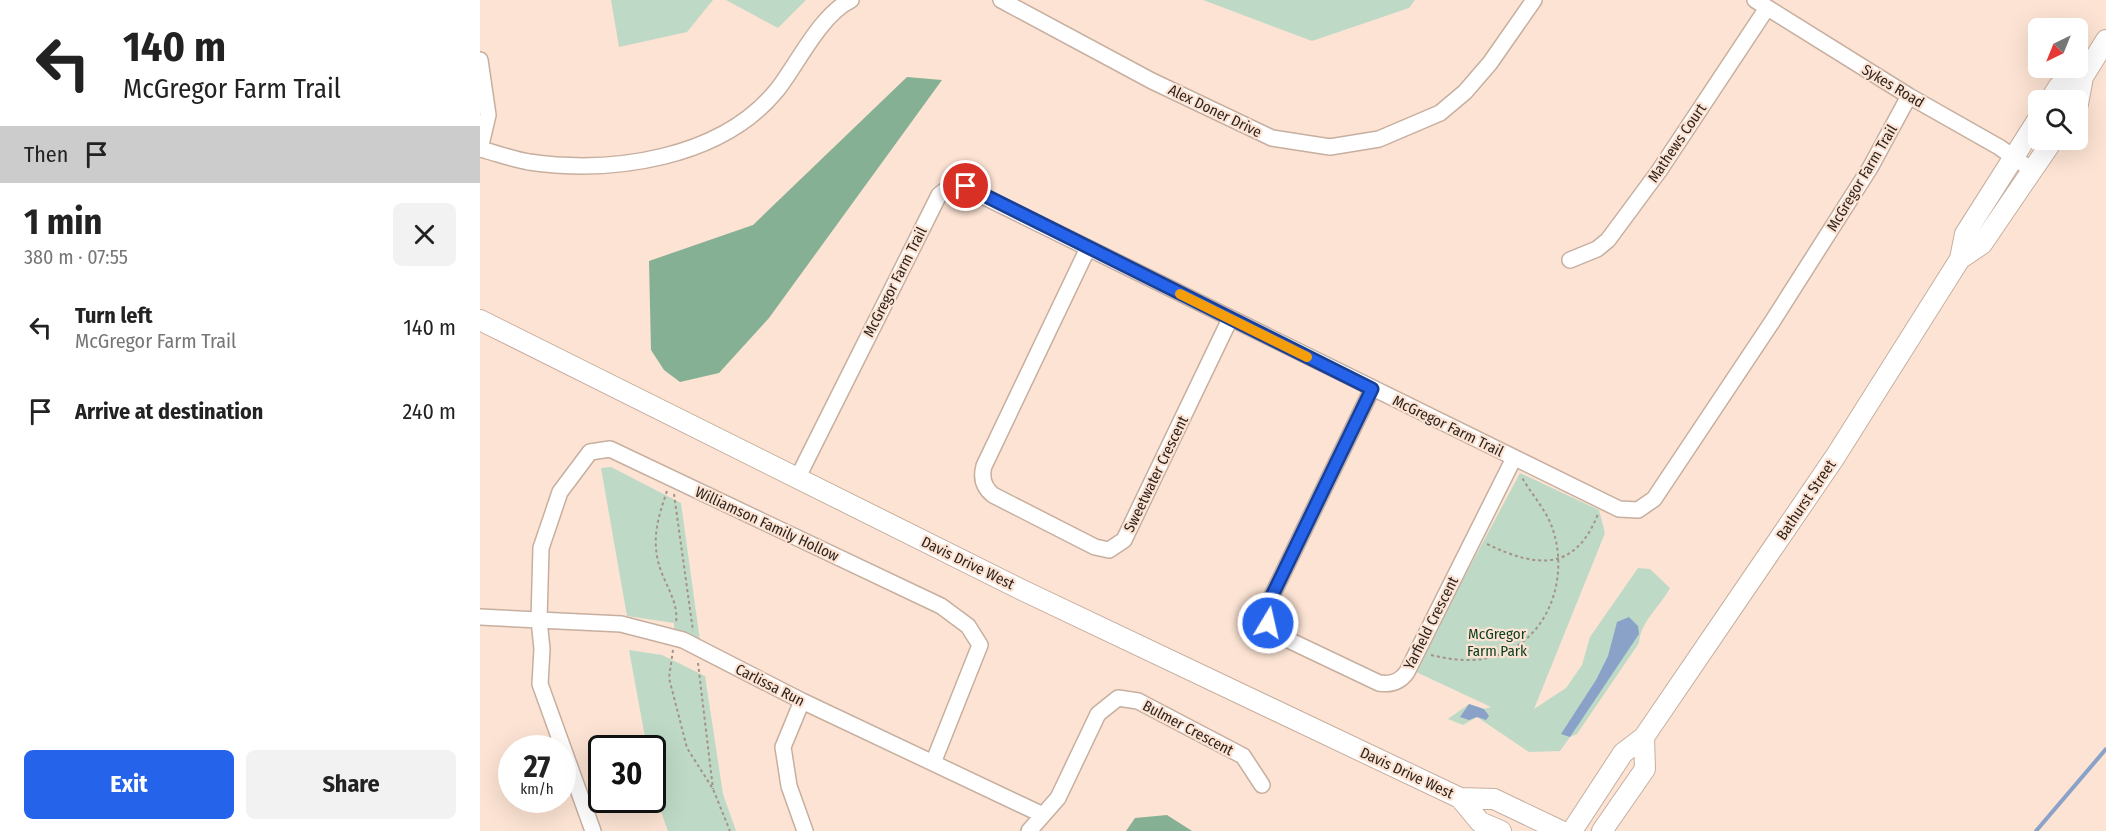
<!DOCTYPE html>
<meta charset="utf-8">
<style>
:root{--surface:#fff;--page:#f2f2f2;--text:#222;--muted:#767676;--accent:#2563eb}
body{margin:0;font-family:"Fira Sans Condensed",sans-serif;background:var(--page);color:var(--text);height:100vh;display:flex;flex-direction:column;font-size:22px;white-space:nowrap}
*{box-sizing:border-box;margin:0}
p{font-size:20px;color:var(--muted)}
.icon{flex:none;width:33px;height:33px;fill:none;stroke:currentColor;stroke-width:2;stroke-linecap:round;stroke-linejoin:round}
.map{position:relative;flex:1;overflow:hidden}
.panel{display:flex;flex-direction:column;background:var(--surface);width:480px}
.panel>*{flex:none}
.banner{background:#fff;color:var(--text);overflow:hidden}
.needle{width:39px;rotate:223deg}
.controls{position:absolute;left:1548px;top:18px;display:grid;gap:12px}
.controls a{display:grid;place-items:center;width:60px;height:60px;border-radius:9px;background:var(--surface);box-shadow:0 6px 24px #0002;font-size:30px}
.speed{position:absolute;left:18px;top:735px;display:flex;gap:12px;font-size:30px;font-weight:700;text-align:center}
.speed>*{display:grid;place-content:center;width:78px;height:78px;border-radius:50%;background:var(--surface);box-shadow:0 6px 24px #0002;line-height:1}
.speed small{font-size:15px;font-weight:400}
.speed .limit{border:3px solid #111;border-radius:9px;background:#fff;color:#111}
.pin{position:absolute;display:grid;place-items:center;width:51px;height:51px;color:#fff;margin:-26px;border:3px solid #fff;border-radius:50%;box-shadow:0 2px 6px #0007}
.me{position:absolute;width:66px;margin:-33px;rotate:9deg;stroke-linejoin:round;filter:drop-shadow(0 0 4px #0008)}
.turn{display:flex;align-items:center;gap:21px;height:126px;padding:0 24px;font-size:27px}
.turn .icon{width:78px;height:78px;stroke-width:2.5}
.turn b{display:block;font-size:42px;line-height:51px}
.then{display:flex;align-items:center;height:57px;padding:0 24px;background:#0003;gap:12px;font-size:22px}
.round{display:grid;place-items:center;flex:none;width:63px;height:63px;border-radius:9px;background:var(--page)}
.summary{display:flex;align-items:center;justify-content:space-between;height:102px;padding:0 24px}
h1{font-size:36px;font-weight:700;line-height:45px}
.primary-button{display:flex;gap:12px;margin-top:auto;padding:12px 24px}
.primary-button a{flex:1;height:69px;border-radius:9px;background:var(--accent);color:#fff;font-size:24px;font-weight:700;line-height:69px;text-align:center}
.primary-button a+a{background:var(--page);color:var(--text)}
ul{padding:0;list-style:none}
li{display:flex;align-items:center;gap:18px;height:84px;padding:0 24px}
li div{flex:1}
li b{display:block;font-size:22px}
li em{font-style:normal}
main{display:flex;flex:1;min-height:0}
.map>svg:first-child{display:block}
</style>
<main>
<section class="panel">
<div class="banner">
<div class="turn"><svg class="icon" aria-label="left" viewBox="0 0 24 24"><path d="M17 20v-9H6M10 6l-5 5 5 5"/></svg><div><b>140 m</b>McGregor Farm Trail</div></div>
<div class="then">Then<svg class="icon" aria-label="arrive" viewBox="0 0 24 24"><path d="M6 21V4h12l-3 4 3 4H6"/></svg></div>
</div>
<div class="summary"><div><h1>1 min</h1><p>380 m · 07:55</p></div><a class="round"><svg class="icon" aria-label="close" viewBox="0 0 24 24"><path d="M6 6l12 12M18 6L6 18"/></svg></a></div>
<ul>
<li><svg class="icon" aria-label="left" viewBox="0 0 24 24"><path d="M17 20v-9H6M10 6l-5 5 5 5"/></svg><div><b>Turn left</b><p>McGregor Farm Trail</p></div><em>140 m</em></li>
<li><svg class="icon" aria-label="arrive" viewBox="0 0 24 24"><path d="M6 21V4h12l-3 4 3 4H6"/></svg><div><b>Arrive at destination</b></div><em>240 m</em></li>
</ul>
<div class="primary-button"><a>Exit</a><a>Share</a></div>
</section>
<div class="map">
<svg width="1626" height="831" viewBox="0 0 1626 831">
<rect width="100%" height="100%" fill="#fce3d3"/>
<path fill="#bedac6" d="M131 0H233L207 32 139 47Z
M246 0H326L298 28Z
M723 0H935L929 8 832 41Z
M131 467 201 503 220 641 194 628V623L147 616 121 468Z
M1040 473 1119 510 1125 533 1054 709 1086 688 1102 665 1110 637 1158 568 1170 569 1190 588C1180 607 1160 622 1159 643L1097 734 1090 737 1080 751 1049 752 997 717 983 725 968 719 989 704 1004 709 1011 707 934 671Z
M149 650 182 655 225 676 243 794 256 831H188C177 802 172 779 172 748H167Z"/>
<path fill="#85b093" d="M427 77 462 80 289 318 239 373 200 382 184 370 171 350 169 261 273 225Z
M687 815 712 831H646L655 818Z"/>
<path fill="#8aa1c8" d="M1149 617 1158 626 1159 634 1090 737 1081 734 1116 680 1128 656 1137 622Z
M989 704 1004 709 1009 716 1006 720 997 717 989 720 980 717Z"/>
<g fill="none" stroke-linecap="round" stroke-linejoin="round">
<path stroke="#8aa1c8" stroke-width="4" d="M1556 831 1626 749"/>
<defs>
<path id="minor" d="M521 0 672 81 792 138 850 147 899 139 960 113 985 92 1010 63 1054 0
M1275 0 1429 96 1519 147 1552 170
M0 60 8 115 0 149
M0 149C16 153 32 159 49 162 132 174 241 159 297 90 317 65 340 15 371 0
M608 248 504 466C501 477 503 487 513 495L615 547 629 550 644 540 750 319
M1090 260 1117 249 1128 240 1179 171 1287 8
M892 389 788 604V623L798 635 899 683C911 685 920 682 927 672L1034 458
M317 479 459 195 468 188 480 185 1139 509 1158 510 1174 499 1292 322 1390 168 1429 96
M0 617 141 624 203 640 322 701 563 815
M322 701 303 747 309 786 325 831
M113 831 60 684 62 649 59 620 61 548 80 492 110 452 130 449 461 606 488 626 500 645 453 763
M549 831 578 798 618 714 638 698 658 701 763 756 782 785"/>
<path id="major" d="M1570 100 1579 86 1603 77
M1598 104 1603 77 1626 40
M1480 259 1502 244 1573 140
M0 320 540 589 980 798 1014 799 1081 831
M980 798 1000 822 1021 831
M1092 831 1143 753 1164 737 1355 457 1480 259 1485 234 1558 119
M1122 831 1165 769 1164 737"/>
</defs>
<use href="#minor" stroke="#c7afa0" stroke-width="18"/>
<use href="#major" stroke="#c7afa0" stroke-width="22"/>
<path stroke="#a49287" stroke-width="2" stroke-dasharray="3 3" stroke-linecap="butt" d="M187 491C179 515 172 535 178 561 183 583 199 600 196 623
M194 494 213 631
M1007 544C1057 568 1095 572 1118 514
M193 650 189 678 207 748 233 789 250 831
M951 655C972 660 994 663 1015 656 1069 640 1090 577 1072 527 1066 510 1050 492 1041 476
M218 663 233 789"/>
<use href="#minor" stroke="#fff" stroke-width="15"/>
<use href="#major" stroke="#fff" stroke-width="20"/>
</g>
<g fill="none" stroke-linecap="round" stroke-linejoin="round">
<defs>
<path id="route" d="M486 186 892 389 788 604V623"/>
</defs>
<use href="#route" stroke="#184099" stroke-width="15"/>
<use href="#route" stroke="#2563eb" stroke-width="10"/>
<path stroke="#f59e0b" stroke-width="10" d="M700 294 827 357"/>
</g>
<g text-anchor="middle" stroke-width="4.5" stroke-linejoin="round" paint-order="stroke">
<g font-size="15" fill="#2e251f" stroke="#fce3d3">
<text transform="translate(1413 86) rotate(31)" y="5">Sykes Road</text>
<text transform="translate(735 111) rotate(26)" y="5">Alex Doner Drive</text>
<text transform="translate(1197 143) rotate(-56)" y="5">Mathews Court</text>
<text transform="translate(1382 178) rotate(-59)" y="5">McGregor Farm Trail</text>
<text transform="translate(415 282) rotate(-63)" y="5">McGregor Farm Trail</text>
<text transform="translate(968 426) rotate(26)" y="5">McGregor Farm Trail</text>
<text transform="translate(676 474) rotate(-64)" y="5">Sweetwater Crescent</text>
<text transform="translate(1326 500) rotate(-56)" y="5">Bathurst Street</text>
<text transform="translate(287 524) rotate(25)" y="5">Williamson Family Hollow</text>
<text transform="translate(488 563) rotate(26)" y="5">Davis Drive West</text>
<text transform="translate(951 623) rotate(-63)" y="5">Yarfield Crescent</text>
<text transform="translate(290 685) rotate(27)" y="5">Carlissa Run</text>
<text transform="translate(708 728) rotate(28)" y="5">Bulmer Crescent</text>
<text transform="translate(927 773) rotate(25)" y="5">Davis Drive West</text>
</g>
<g font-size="15" fill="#0c4124" stroke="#fce3d3">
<text x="1017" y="639">McGregor<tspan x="1017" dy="17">Farm Park</tspan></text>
</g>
</g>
</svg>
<div class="controls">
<a><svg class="needle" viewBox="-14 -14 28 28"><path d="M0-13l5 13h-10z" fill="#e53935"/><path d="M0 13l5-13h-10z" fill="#767676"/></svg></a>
<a><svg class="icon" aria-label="search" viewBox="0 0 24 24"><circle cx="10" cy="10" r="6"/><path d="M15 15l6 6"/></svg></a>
</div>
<div class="speed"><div>27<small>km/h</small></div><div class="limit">30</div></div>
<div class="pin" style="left:486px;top:186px;background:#d93025"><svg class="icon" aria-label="arrive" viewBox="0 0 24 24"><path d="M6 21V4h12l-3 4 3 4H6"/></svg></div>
<svg class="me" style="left:788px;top:623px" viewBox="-20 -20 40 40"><circle r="17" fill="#2563eb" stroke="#fff" stroke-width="3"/><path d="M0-11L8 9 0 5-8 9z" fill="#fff"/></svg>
</div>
</main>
